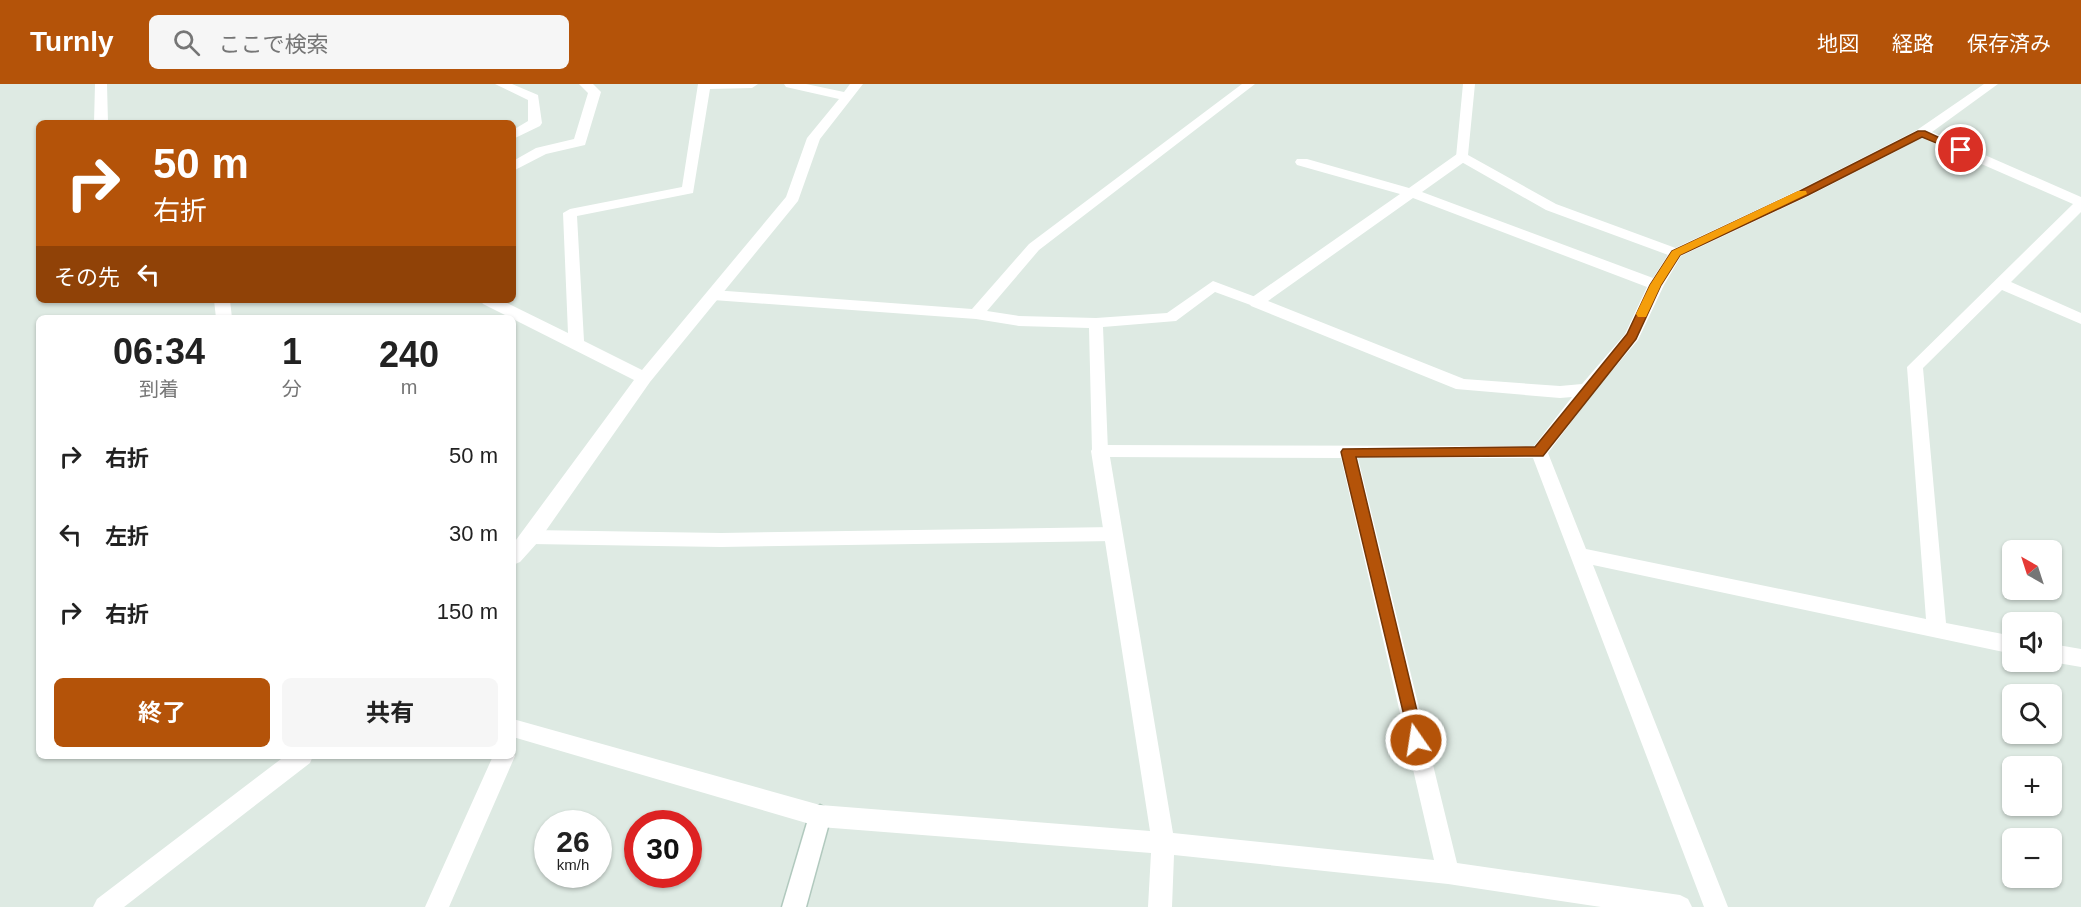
<!DOCTYPE html>
<html lang="ja">
<meta charset="utf-8">
<style>
:root{--surface:#fff;--page:#f6f6f6;--text:#222;--muted:#767676;--accent:#b45309}
body{margin:0;font-family:Helvetica,"Noto Sans JP",sans-serif;background:var(--page);color:var(--text);height:100vh;display:flex;flex-direction:column;font-size:22px;white-space:nowrap}
*{box-sizing:border-box;margin:0}
p{font-size:20px;color:var(--muted)}
.icon{flex:none;width:33px;height:33px;fill:none;stroke:currentColor;stroke-width:2;stroke-linecap:round;stroke-linejoin:round}
.map{position:relative;flex:1;overflow:hidden}
.details{position:absolute;left:36px;top:231px;width:480px;height:444px;display:flex;flex-direction:column;background:var(--surface);border-radius:9px;box-shadow:0 2px 4px #0004}
.details>*{flex:none}
.guide{position:absolute;left:36px;top:36px;width:480px;height:183px;border-radius:9px;box-shadow:0 2px 4px #0004;background:#b45309;color:#fff;overflow:hidden}
.needle{width:39px;rotate:321deg}
.controls{position:absolute;left:2002px;top:456px;display:grid;gap:12px}
.controls a{display:grid;place-items:center;width:60px;height:60px;border-radius:9px;background:var(--surface);box-shadow:0 2px 4px #0004;font-size:30px}
.speed{position:absolute;left:534px;top:726px;display:flex;gap:12px;font-size:30px;font-weight:700;text-align:center}
.speed>*{display:grid;place-content:center;width:78px;height:78px;border-radius:50%;background:var(--surface);box-shadow:0 2px 4px #0004;line-height:1}
.speed small{font-size:15px;font-weight:400}
.speed .limit{border:9px solid #d22;background:#fff;color:#111}
.pin{position:absolute;display:grid;place-items:center;width:51px;height:51px;color:#fff;margin:-26px;border:3px solid #fff;border-radius:50%;box-shadow:0 2px 6px #0007}
.me{position:absolute;width:66px;margin:-33px;rotate:347deg;stroke-linejoin:round;filter:drop-shadow(0 0 4px #0008)}
.turn{display:flex;align-items:center;gap:21px;height:126px;padding:0 18px;font-size:27px}
.turn .icon{width:78px;height:78px;stroke-width:2.5}
.turn b{display:block;font-size:42px;line-height:51px}
.then{display:flex;align-items:center;height:57px;padding:0 18px;background:#0003;gap:12px;font-size:22px}
.eta{display:flex;justify-content:space-evenly;align-items:center;height:102px;text-align:center}
.eta b{font-size:36px;font-weight:700;line-height:42px}
.action{display:flex;gap:12px;margin-top:auto;padding:12px 18px}
.action a{flex:1;height:69px;border-radius:9px;background:var(--accent);color:#fff;font-size:24px;font-weight:700;line-height:69px;text-align:center}
.action a+a{background:var(--page);color:var(--text)}
ul{padding:0;list-style:none}
li{display:flex;align-items:center;gap:18px;height:78px;padding:0 18px}
li div{flex:1}
li b{display:block;font-size:22px}
li em{font-style:normal}
header{display:flex;align-items:center;gap:36px;box-sizing:border-box;height:84px;padding:0 30px;background:var(--accent);color:#fff}
header strong{font-size:28px}
nav{display:flex;gap:33px;margin-inline-start:auto;font-size:21px}
.search{width:420px;height:54px;background:var(--page);display:flex;align-items:center;gap:15px;box-sizing:border-box;padding:0 21px;border-radius:9px;color:var(--muted);font-size:22px}
.map>svg:first-child{display:block}
</style>
<header>
<strong>Turnly</strong>
<div class="search"><svg class="icon" aria-label="search" viewBox="0 0 24 24"><circle cx="10" cy="10" r="6"/><path d="M15 15l6 6"/></svg>ここで検索</div>
<nav><a>地図</a><a>経路</a><a>保存済み</a></nav>
</header>
<div class="map">
<svg width="2081" height="823" viewBox="0 0 2081 823">
<rect width="100%" height="100%" fill="#deeae3"/>
<g fill="none" stroke-linecap="round" stroke-linejoin="round">
<defs>
<path id="secondary" d="M820 721 828 725 831 732 806 823H782L809 732 812 725Z"/>
</defs>
<use href="#secondary" stroke="#b1c9be" stroke-width="3"/>
<path fill="#fff" fill-rule="evenodd" d="M1242 0H1255L1039 166 987 227 1019 232 1096 234 1167 229 1213 197 1261 215 1263 218 1256 223 1215 208 1176 237 1103 243 1108 367 1106 371H1094L1092 367 1089 244 1019 242 976 235 713 216 706 211 713 206 972 225 1029 160Z
M1463 0H1475L1468 71 1556 120 1681 166 1683 169 1681 172H1671L1546 126 1458 76 1456 73Z
M1114 443 1120 445 1122 450 1120 455 1114 457 721 463 531 460 525 458 522 453 525 448 531 446 721 449Z"/>
<path fill="#fff" fill-rule="evenodd" d="M95 0H107L108 39H94Z
M495 0H512L538 11 542 39 540 42 513 55V46L528 37V16Z
M579 0H593L601 8 585 61 546 70 513 87V77L536 64 574 55 588 9Z
M698 0H758L752 4 710 5 693 109 577 132 584 257 642 286 786 113 807 54 839 15 786 3 784 0H806L844 8 850 0H863L820 55 798 117 650 298 538 458 520 478 513 481V460L634 296 483 220 480 216H501L568 249 563 129 570 125 682 103Z
M1984 0H1998L1932 48 2081 113V128L2011 198 2081 229V240L2002 206 1923 284 1946 539 2013 552V570L1593 481 1728 823H1704L1533 374H1358L1457 779 1680 811 1688 815 1692 823H1601L1448 800 1174 771 1172 823H1148L1151 769 820 743 513 653V635L820 721 1150 747 1091 367 1094 362 1100 361 1534 362 1572 313 1560 314 1456 305 1251 222 1248 218 1251 214 1400 110 1297 81 1295 78 1297 75H1307L1409 104 1457 70H1467L1469 73 1467 76 1422 108 1653 194 1671 166 1799 106 1917 46ZM1922 54 2073 120 1907 283 1926 535 1586 465 1548 369 1593 309 1638 256 1664 201 1681 172 1809 112ZM1413 114 1647 203 1625 250 1582 300 1560 302 1464 295 1268 217ZM1110 373 1341 374 1434 776 1173 749Z
M214 216H230L232 234H216Z
M2052 560 2081 565V583L2052 578Z
M513 668 515 672 449 823H425L493 672H513Z
M285 672H313L310 679 124 823H93L97 815Z"/>
<use href="#secondary" fill="#fff" fill-rule="evenodd"/>
</g>
<path fill="#b45309" stroke="#753606" stroke-width="1.5" d="M1918 47H1925L1966 66 1958 68 1922 53 1808 111 1680 171 1661 201 1636 255 1543 372 1356 373 1424 656 1422 661 1416 664 1411 661 1341 368 1343 365 1535 363 1627 250 1650 201 1672 167 1800 107Z"/>
<path fill="#f59e0b" d="M1798 107H1806L1807 110 1680 171 1661 201 1646 233H1638L1636 230 1650 201 1672 167Z"/>
</svg>
<div class="controls">
<a><svg class="needle" viewBox="-14 -14 28 28"><path d="M0-13l5 13h-10z" fill="#e53935"/><path d="M0 13l5-13h-10z" fill="#767676"/></svg></a>
<a><svg class="icon" aria-label="sound" viewBox="0 0 24 24"><path d="M4 9h4l5-4v14l-5-4H4zM17 9q2 3 0 6"/></svg></a>
<a><svg class="icon" aria-label="search" viewBox="0 0 24 24"><circle cx="10" cy="10" r="6"/><path d="M15 15l6 6"/></svg></a>
<a>+</a>
<a>−</a>
</div>
<div class="speed"><div>26<small>km/h</small></div><div class="limit">30</div></div>
<div class="pin" style="left:1961px;top:66px;background:#d93025"><svg class="icon" aria-label="arrive" viewBox="0 0 24 24"><path d="M6 21V4h12l-3 4 3 4H6"/></svg></div>
<svg class="me" style="left:1416px;top:656px" viewBox="-20 -20 40 40"><circle r="17" fill="#b45309" stroke="#fff" stroke-width="3"/><path d="M0-11L8 9 0 5-8 9z" fill="#fff"/></svg>
<div class="guide">
<div class="turn"><svg class="icon" aria-label="right" viewBox="0 0 24 24"><path d="M7 20v-9h11M14 6l5 5-5 5"/></svg><div><b>50 m</b>右折</div></div>
<div class="then">その先<svg class="icon" aria-label="left" viewBox="0 0 24 24"><path d="M17 20v-9H6M10 6l-5 5 5 5"/></svg></div>
</div>
<section class="details">
<div class="eta">
<div><b>06:34</b><p>到着</p></div>
<div><b>1</b><p>分</p></div>
<div><b>240</b><p>m</p></div>
</div>
<ul>
<li><svg class="icon" aria-label="right" viewBox="0 0 24 24"><path d="M7 20v-9h11M14 6l5 5-5 5"/></svg><div><b>右折</b></div><em>50 m</em></li>
<li><svg class="icon" aria-label="left" viewBox="0 0 24 24"><path d="M17 20v-9H6M10 6l-5 5 5 5"/></svg><div><b>左折</b></div><em>30 m</em></li>
<li><svg class="icon" aria-label="right" viewBox="0 0 24 24"><path d="M7 20v-9h11M14 6l5 5-5 5"/></svg><div><b>右折</b></div><em>150 m</em></li>
</ul>
<div class="action"><a>終了</a><a>共有</a></div>
</section>
</div>
